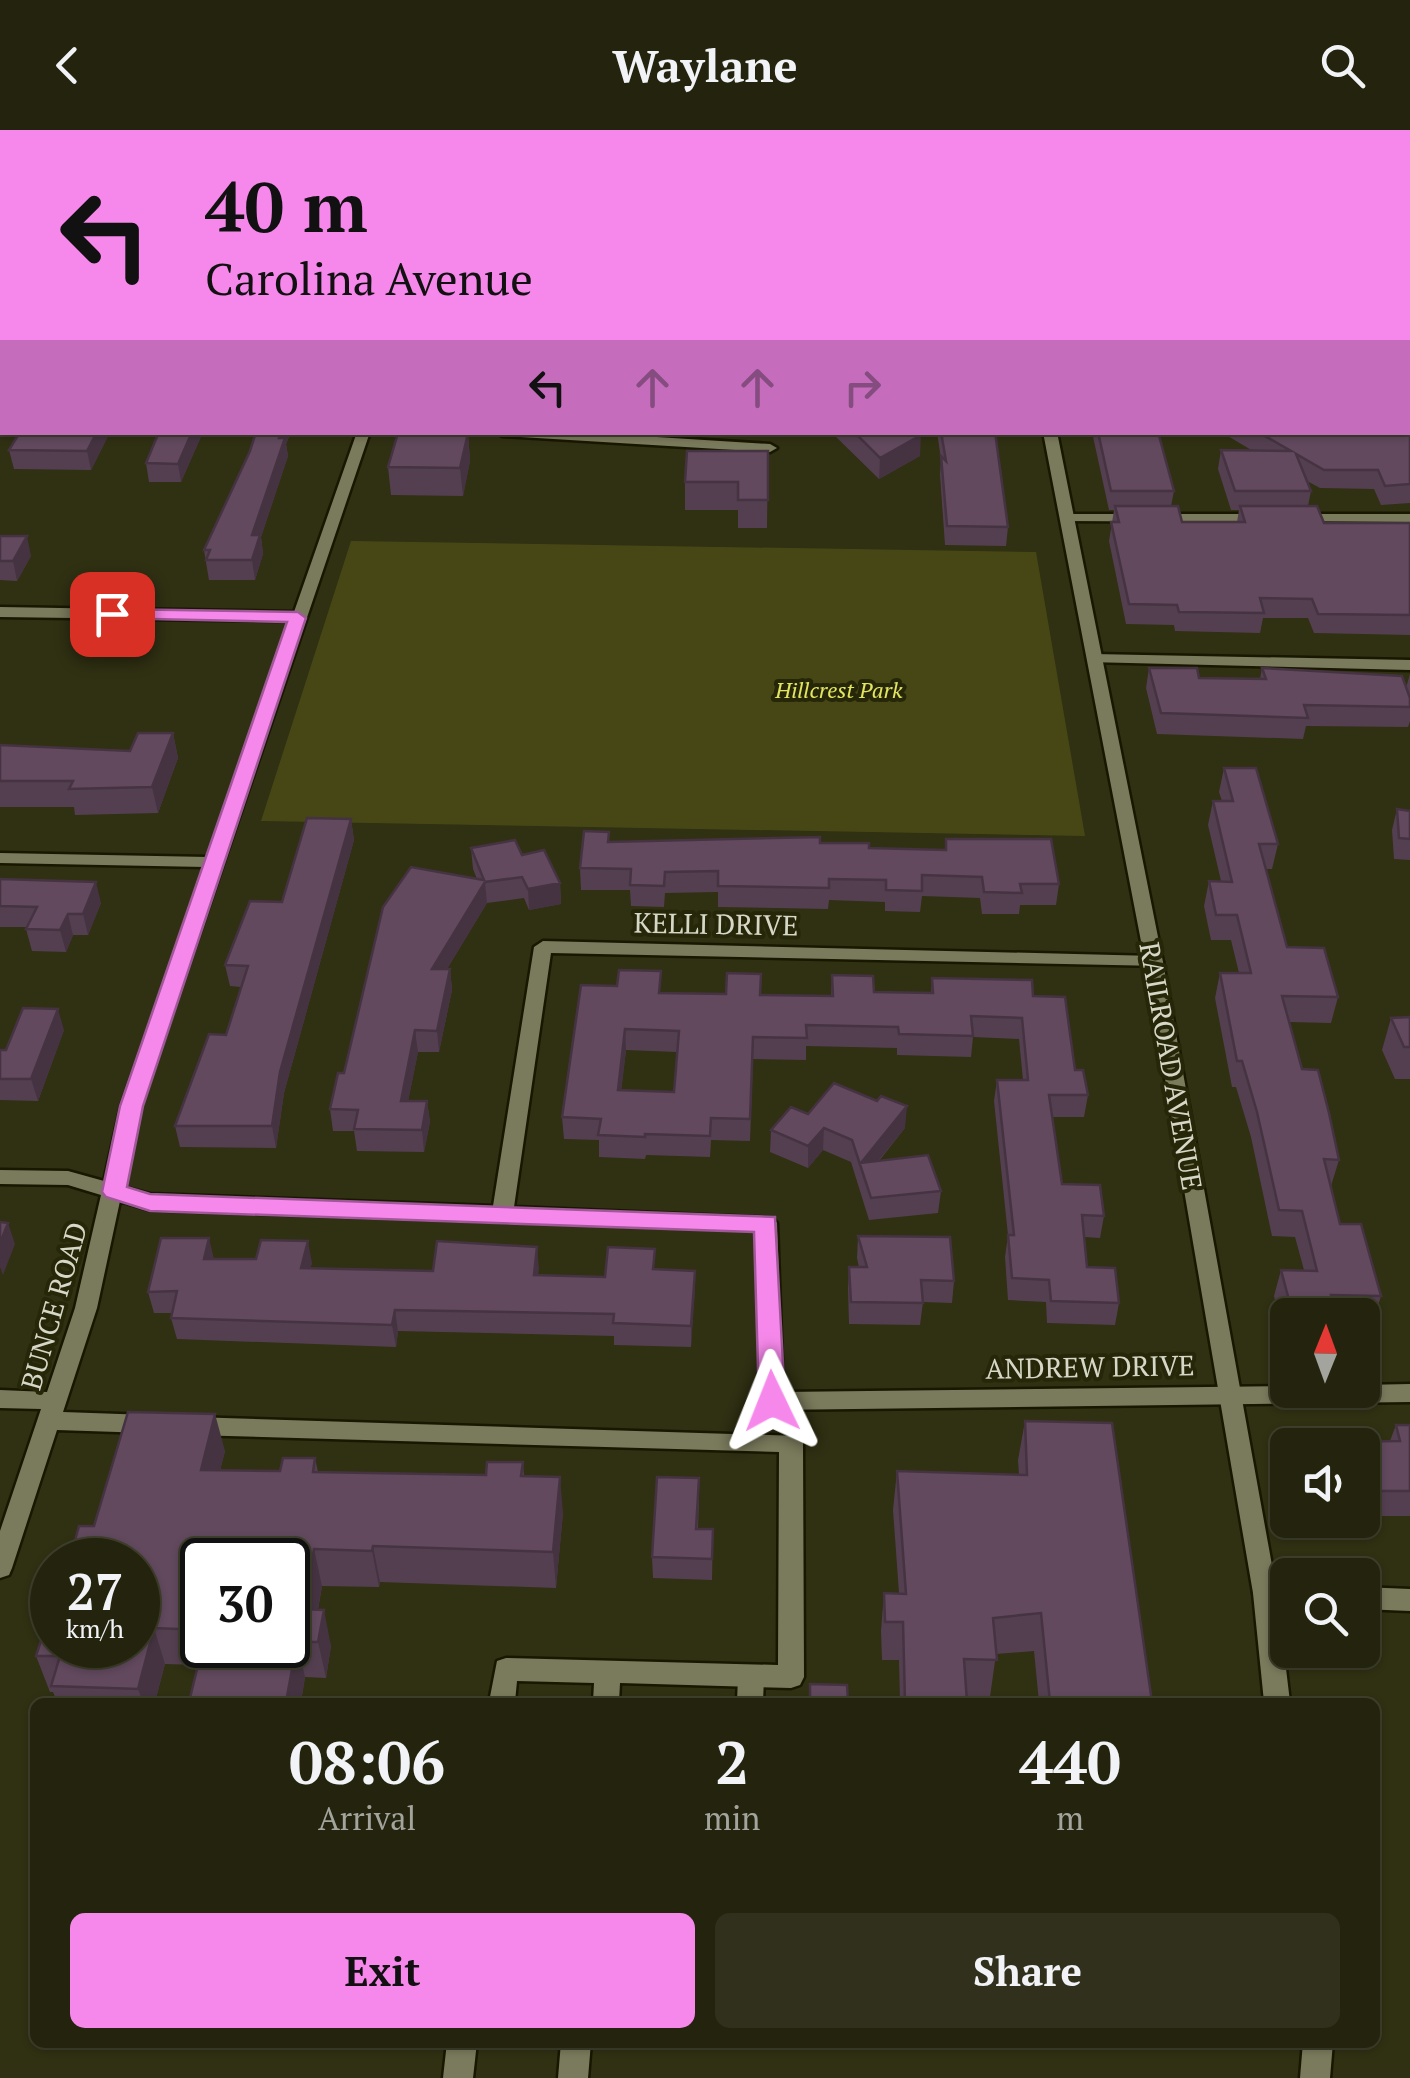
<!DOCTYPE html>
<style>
:root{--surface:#24240e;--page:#30301c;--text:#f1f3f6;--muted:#a3a49e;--line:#41412e;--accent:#f788eb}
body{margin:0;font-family:"PT Serif",serif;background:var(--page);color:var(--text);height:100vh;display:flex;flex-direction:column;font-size:38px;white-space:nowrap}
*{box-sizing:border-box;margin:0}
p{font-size:32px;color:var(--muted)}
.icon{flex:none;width:55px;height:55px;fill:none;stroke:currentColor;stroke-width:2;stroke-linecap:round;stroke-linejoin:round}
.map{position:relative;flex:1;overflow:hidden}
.panel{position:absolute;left:30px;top:1568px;width:1350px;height:350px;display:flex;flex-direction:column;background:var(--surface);border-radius:15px;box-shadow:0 2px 8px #0004,0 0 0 2px var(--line)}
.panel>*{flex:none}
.guide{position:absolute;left:0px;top:0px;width:1410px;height:305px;box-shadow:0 2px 8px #0004,0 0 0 2px var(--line);background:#f788eb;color:#111;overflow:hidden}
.needle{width:65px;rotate:1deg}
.buttons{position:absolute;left:1270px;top:1168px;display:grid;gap:20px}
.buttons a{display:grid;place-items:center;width:110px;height:110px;border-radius:15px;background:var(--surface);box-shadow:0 2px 8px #0004,0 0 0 2px var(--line);font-size:50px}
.speed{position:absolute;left:30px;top:1408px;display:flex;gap:20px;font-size:50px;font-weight:700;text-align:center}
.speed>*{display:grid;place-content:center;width:130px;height:130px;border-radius:50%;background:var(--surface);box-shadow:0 2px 8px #0004,0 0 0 2px var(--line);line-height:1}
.speed small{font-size:25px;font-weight:400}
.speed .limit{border:5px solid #111;border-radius:15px;background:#fff;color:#111}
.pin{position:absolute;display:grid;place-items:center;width:85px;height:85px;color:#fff;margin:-42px;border-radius:20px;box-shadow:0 5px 15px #0006}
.me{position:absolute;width:110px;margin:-55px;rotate:358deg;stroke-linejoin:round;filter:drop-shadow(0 0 8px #0008)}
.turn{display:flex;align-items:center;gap:35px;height:210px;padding:0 40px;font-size:45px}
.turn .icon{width:130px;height:130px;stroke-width:2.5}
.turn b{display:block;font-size:70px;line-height:85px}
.lanes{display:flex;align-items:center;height:95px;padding:0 40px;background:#0003;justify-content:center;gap:50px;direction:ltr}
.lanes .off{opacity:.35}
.eta{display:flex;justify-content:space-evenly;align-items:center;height:170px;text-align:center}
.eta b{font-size:60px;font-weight:700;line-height:70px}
.cta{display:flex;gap:20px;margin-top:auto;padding:20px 40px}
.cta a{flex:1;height:115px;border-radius:15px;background:var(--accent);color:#111;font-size:40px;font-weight:700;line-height:115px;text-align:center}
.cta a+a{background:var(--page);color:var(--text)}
header{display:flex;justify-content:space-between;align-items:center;height:130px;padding:0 40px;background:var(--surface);font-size:45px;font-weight:700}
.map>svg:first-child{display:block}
</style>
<header><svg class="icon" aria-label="back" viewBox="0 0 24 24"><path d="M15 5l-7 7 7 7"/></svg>Waylane<svg class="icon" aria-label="search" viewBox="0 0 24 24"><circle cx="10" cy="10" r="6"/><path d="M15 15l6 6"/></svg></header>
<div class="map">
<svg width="1410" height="1948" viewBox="0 0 1410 1948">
<rect width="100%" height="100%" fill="#303013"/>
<path fill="#474716" d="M351 411 1036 422 1085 706 261 691Z"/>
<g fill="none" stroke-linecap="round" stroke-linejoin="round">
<defs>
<path id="service" d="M751 1536 760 1539 764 1547 763 1572H737L738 1547 742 1539Z"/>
<path id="minor" d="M1080 0H1090L1091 2H1081Z
M1408 68H1410V77H1408Z
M0 293H2V301H0Z
M357 302H370L141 976 123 1057 150 1064 493 1076 534 817 543 811 1154 826 1163 832 1161 836 551 823 514 1077 773 1088 777 1093 783 1262 1288 1256V1260H1362V1255L1410 1254V1272L772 1280 764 1277 761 1271 756 1100 150 1080 120 1071 97 1178 63 1282 148 1285 156 1287 160 1294 156 1301 148 1303 57 1300 12 1438 9 1445 0 1448V1401L41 1279 0 1278V1260L47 1262 75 1178 101 1065 68 1055 0 1054V1040L68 1041 104 1051 121 976 205 737 0 733V723L208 727 291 491 0 487V477L294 482Z
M496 302H577L770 314 777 318 770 322 502 306Z
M1066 384H1263L1270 388 1263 392 1061 391V385Z
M1297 384H1410V392L1292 391 1290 388Z
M1093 524 1410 530V540L1088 532V526Z
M192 1287 799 1306 803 1313 804 1547 800 1555 791 1558 620 1553 619 1572H593L594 1553 517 1551 515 1572H489L497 1531 506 1528 778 1535 779 1322 192 1305 184 1303 180 1296 184 1289Z
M1265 1452 1288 1453V1475L1256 1470 1253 1463 1256 1456Z
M1362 1457 1410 1459V1481L1362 1479Z
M447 1912H477L473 1948H443Z
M561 1912H591L588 1948H558Z"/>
<path id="tertiary" d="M1408 49H1410V55H1408Z
M1043 302H1057L1163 832 1277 1463 1290 1572H1264L1253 1463 1145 832Z
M1303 1912H1333L1330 1948H1300Z"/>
</defs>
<use href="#service" stroke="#181800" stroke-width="5"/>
<use href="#minor" stroke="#181800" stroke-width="5"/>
<use href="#tertiary" stroke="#181800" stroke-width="5"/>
<use href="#service" fill="#7a7b5c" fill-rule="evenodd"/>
<use href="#minor" fill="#7a7b5c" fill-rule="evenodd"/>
<use href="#tertiary" fill="#7a7b5c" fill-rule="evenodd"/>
</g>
<path fill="#543f51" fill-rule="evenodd" d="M893 0H949L942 2H893Z
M998 0H1048V2H1004Z
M1120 0H1410V36H1408V2H1121Z
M2 17V191H0V21Z
M1408 89H1410V373L1381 375 1374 359 1320 358 1307 351 1311 361 1308 376 1324 393H1410V505L1314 503 1308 488H1263L1260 503 1175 501 1174 495 1126 494 1109 411 1114 380H1109L1092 302H1158L1174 361 1171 376 1182 392H1237L1239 380H1231L1218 339 1221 320 1253 321 1221 302H1408Z
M110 302 91 340 14 339 9 320Z
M203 302 181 352H149L146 333Z
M256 302H291L286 314 288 326 261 407 263 424 255 450H209L204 420 250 321Z
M831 302H919L920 326 879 349Z
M937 302H995L1008 397 1006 416 945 415 940 345 941 329Z
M468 303 470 331 463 366 391 365 388 337Z
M768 321 767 398H738V380H685V352Z
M0 406 31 426 17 451 0 450Z
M1149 538 1199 548 1260 549 1262 538 1406 558 1410 544V591L1408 597 1306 596 1303 609 1157 604 1146 558Z
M173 603 178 628 158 683 75 685 74 677H0V615L130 621Z
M1224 638 1278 714 1272 739H1266L1287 817 1338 867 1331 893 1289 892 1302 939 1339 1030 1331 1056 1340 1094 1381 1166 1373 1192H1362V1185H1288V1200H1282L1274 1166 1281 1140H1304L1295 1107 1272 1106 1251 1007 1236 957H1232L1215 868 1220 843H1239L1231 810H1211L1204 776 1209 751H1221L1208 695 1213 671H1222L1219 662Z
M1397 679 1410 681V730L1394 729 1392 700Z
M351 689 354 710 284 963 276 1018 180 1017 175 996 226 905 241 857 230 856 225 835 282 772Z
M946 709 1059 754 1056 775H1020L1019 784H982L980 768 922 766 920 782 885 781V772L829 770 828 779 718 777V762L665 763 664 777 631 776 630 760H581L580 738 610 712 820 713 869 718 945 720Z
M471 718 522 725 560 753 561 774 529 780 524 768 487 773 447 839H450L452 860 439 922H418L408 971H427L430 992 424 1022 357 1021 354 1001H333L330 979 344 943 477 749 473 739Z
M0 749 101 773 88 805H73L66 822 32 821 26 799 27 797H0Z
M832 845 874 862 931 863 932 848 1033 866 1088 965 1084 987H1052L1062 1054 1104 1086 1100 1108 1084 1107 1087 1137 1119 1173 1115 1195 1047 1193 1046 1172 1008 1170 1005 1127 1008 1105 994 971 997 950H1023L1019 909 973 907 971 927 897 925V918L806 916V930L753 929 750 1011 711 1010 710 1027 646 1025 645 1029 599 1027V1010L564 1009 562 987 617 856 661 863 831 866ZM626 920 677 922 674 962 621 960Z
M1410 887V949H1395L1382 920 1391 888Z
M64 900 38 971 0 970V920H6Z
M808 984 905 998 879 1031 941 1061 938 1083 869 1090 851 1032 823 1020 808 1038 770 1022 771 1000Z
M858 1106 954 1151 952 1173 923 1172 920 1195 849 1194 848 1158 849 1137H859L857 1128Z
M537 1117 538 1145 605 1147 655 1139 695 1141 691 1217 614 1215V1206L398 1201 396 1217 177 1209 171 1188 172 1183H154L148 1162 214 1129 312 1133 310 1138 433 1141Z
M1025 1291 1152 1572H1039L1034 1521 996 1524 990 1567 967 1566V1572H900L899 1530H882L881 1501 884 1463H899L893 1380 897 1341 1019 1345 1018 1330Z
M1396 1295H1410V1386H1367L1360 1405 1324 1406 1319 1390H1362V1315H1312L1313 1312 1390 1311Z
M225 1321 220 1340 280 1341 315 1328 318 1342 486 1345 523 1332 524 1346 563 1383 556 1458 380 1452 379 1457 322 1456 318 1480 331 1516 326 1548 305 1547 301 1572H189L198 1535 165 1534 155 1572H57L53 1562H50L36 1526 52 1515 138 1430H72L71 1425 94 1396ZM202 1430 288 1515H202Z
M699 1369 698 1399H713L712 1450 653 1448 652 1427Z"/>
<path fill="#453342" d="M907 0H949L942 2H907Z
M97 302H110L91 340 87 321Z
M192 302H203L181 352 178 334Z
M281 302H291L286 314 288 326 261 407 263 424 255 450 252 430V405Z
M468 303 470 331 463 366 460 338Z
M921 305 920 326 879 349 880 328Z
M27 406 31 426 17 451 13 431Z
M173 603 178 628 158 683 152 657Z
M351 689 354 710 284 963 276 1018 272 996 280 942Z
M96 752 101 773 88 805 83 784Z
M485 752 487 773 434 860 432 839Z
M560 753 561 774 529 780 528 759Z
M68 784 73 805 66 822 60 800Z
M450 839 452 860 439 922 437 901Z
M58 879 64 900 38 971 31 949Z
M625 899 626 920 619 981 618 960Z
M415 900 418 922 404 992 401 971Z
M427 971 430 992 424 1022 422 1000Z
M907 976 905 998 864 1048 861 1033Z
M824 998 823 1020 808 1038V1016Z
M8 1093 15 1114 3 1145 0 1137V1113Z
M209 1108 214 1129H204Z
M308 1111 312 1133 305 1159 301 1138Z
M537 1117 539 1139 535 1167 534 1145Z
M695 1141V1162L691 1217V1196Z
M395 1180 398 1201 396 1217 392 1195Z
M215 1284 225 1321 211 1377 201 1340Z
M560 1347 563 1383 556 1458 553 1422Z
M373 1416 380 1452 379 1457 372 1421Z
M314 1419 322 1456 312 1512 303 1479Z
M324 1480 331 1516 326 1548 318 1512Z
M154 1498 165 1534 155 1572H143L138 1559Z
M297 1512 305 1547 301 1572H286Z"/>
<path fill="#62495e" stroke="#453342" stroke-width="2.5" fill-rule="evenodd" d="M15 0H61L60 2H13Z
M137 0H176L175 2H136Z
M260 0H307L305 2H259Z
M376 0H421L420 2H376Z
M511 0H793V2H511Z
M1129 0H1410V20L1408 21V2H1124H1130Z
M2 17V173H0V136L2 133 0 132V21Z
M1408 89H1410V155L1408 160H1410V354L1385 356 1378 340H1324L1296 324 1311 361H1235L1221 320 1291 321 1258 302H1408Z
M20 302H97L87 321 9 320Z
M159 302H192L178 334 146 333Z
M256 302H281L279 308H285L252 405H260L252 430H206L210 420H204L250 321Z
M854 302H919L921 305 880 328Z
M941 302H995L1008 397 947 396 941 326 946 331Z
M1098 302H1158L1174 361H1111Z
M398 303H468L460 338 388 337Z
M687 321H768V370H738V352H685Z
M1115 376H1178L1182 392H1245L1240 376H1317L1324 393H1410V485L1318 484 1312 469 1260 468 1264 483 1179 482 1177 475 1129 474 1111 392H1119Z
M0 406H27L13 431H0Z
M1149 538H1197L1199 548 1266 549 1262 538 1402 546 1410 568V577L1304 575 1308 588 1161 583Z
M138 603H173L152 657 69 659 73 651H0V615L130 621Z
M1224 638H1256L1278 714H1259L1287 817 1324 818 1338 867 1282 866 1302 939 1318 940 1329 983 1339 1030 1324 1029 1340 1094H1361L1381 1166 1331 1165 1334 1175 1290 1174 1281 1140 1317 1141 1302 1081 1279 1080 1257 982 1242 931H1237L1220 843H1251L1237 785H1216L1209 751 1232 752 1213 671H1233Z
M1397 679 1410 681V709L1399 708Z
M307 688 351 689 280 942 272 996H175L209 904 226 905 248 836 225 835 250 771 282 772Z
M584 701 609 702 608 712 820 707V713H869V718L946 720V709H1051L1059 754H1020L1022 763 984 762 982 747 922 745V761L886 760V750L829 749V758L718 756V741L665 742 664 756 630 755 631 739 580 738Z
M515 710 522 725 544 720 560 753 528 759 522 747 485 752 432 839H450L437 901 415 900 401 971H427L422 1000 354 999 358 980 330 979 338 943H344L383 777 411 737 484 750 471 718Z
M0 749 96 752 83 784H68L60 800 26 799 37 777 0 776Z
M619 840 661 841 659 863 726 864 727 843 761 844 760 865 833 866 832 845 873 846 874 862 933 863 932 848 1032 850 1033 866 1065 867 1075 940H1083L1088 965H1049L1062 1054 1100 1055 1104 1086 1082 1085 1087 1137 1115 1138 1119 1173 1051 1171 1049 1150 1012 1148 1008 1105H1014L997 950H1028L1022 888 971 886 973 906 899 904 898 897 806 895 807 908 753 907 750 989 711 988 710 1006 645 1004V1007L598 1005 601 989 562 987 581 855 617 856ZM625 899 679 901 674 962 618 960Z
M23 878 58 879 31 949H0V920H6Z
M1410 887V917H1404L1391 888Z
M834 953 877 971 881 966 907 976 861 1033 928 1025 941 1061 871 1068 852 1010 824 998 808 1016 771 1000 791 977 808 984Z
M0 1092 8 1093 0 1113Z
M858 1106 950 1107 954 1151 921 1150 923 1173 851 1172 849 1137H867Z
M161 1108H209L204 1129H256L261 1110 308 1111 301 1138 433 1141 437 1111 537 1117 534 1145 605 1147 608 1117 655 1119 653 1139 695 1141 691 1196 613 1193 614 1184 395 1180 392 1195 171 1188 177 1161 148 1162Z
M128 1282 215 1284 201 1340 280 1341 283 1328H315L313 1342 486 1345 487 1332H523L521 1346 560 1347 553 1422 373 1416 372 1421 314 1419 303 1479 324 1480 318 1512H297L286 1572H189L203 1515H288V1430H202V1500L154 1498 138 1559 51 1556 60 1526H36L48 1489H52V1515H138V1430H86L87 1426 71 1425 79 1396H94Z
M1025 1291 1112 1293 1152 1572H1050L1041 1483 993 1488 997 1530 964 1529 967 1572H905L903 1492H885L884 1463 906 1464 897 1341 1027 1345Z
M1396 1295H1410V1361H1364L1369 1380H1362V1315H1314L1313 1312 1400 1311Z
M657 1347 699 1348 696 1399H713L712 1429 652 1427Z
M810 1554 847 1555 848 1572H810Z"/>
<path fill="#f788eb" stroke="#a15899" stroke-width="2.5" d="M112 479 298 482 306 488 143 976 127 1057 150 1064 775 1087 785 1271 781 1278H763L759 1271 754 1102 150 1081 106 1067 102 1062 120 976 287 492 106 488V480Z"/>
<g text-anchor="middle" stroke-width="8" stroke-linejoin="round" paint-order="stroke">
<g font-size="22" font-style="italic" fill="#e3e45f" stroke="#262609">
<text x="839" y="568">Hillcrest Park</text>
</g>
<g font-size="28" fill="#d6d7c6" stroke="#262609">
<text transform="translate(716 794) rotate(1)" y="10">KELLI DRIVE</text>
<text transform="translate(1171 936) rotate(80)" y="10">RAILROAD AVENUE</text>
<text transform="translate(54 1176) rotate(-74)" y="10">BUNCE ROAD</text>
<text transform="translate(1090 1237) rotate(-1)" y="10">ANDREW DRIVE</text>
</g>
</g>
</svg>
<div class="buttons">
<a><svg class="needle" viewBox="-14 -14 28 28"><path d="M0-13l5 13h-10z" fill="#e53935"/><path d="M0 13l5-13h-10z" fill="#a3a49e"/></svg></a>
<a><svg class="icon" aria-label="sound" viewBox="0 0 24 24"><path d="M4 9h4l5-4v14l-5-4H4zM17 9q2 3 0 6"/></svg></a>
<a><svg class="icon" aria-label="search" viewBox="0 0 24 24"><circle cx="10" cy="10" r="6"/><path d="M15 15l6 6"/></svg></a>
</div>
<div class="speed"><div>27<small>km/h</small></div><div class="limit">30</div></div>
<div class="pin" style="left:112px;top:484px;background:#d93025"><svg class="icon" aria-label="arrive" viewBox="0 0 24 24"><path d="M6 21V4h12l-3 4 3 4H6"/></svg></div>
<svg class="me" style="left:772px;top:1271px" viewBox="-20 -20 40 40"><path d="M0-17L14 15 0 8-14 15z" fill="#f788eb" stroke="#fff" stroke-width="4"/></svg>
<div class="guide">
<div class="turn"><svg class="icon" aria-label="left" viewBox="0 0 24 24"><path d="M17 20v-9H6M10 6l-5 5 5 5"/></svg><div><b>40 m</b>Carolina Avenue</div></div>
<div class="lanes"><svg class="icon" aria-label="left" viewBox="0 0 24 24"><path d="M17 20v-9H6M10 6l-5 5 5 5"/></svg><svg class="icon off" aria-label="ahead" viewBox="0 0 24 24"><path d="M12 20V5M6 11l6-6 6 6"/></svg><svg class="icon off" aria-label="ahead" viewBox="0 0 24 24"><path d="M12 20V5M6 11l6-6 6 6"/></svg><svg class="icon off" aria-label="right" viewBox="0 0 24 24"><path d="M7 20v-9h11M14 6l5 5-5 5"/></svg></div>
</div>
<section class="panel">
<div class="eta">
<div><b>08:06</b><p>Arrival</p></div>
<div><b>2</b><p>min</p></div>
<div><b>440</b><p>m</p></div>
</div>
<div class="cta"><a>Exit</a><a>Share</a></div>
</section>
</div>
